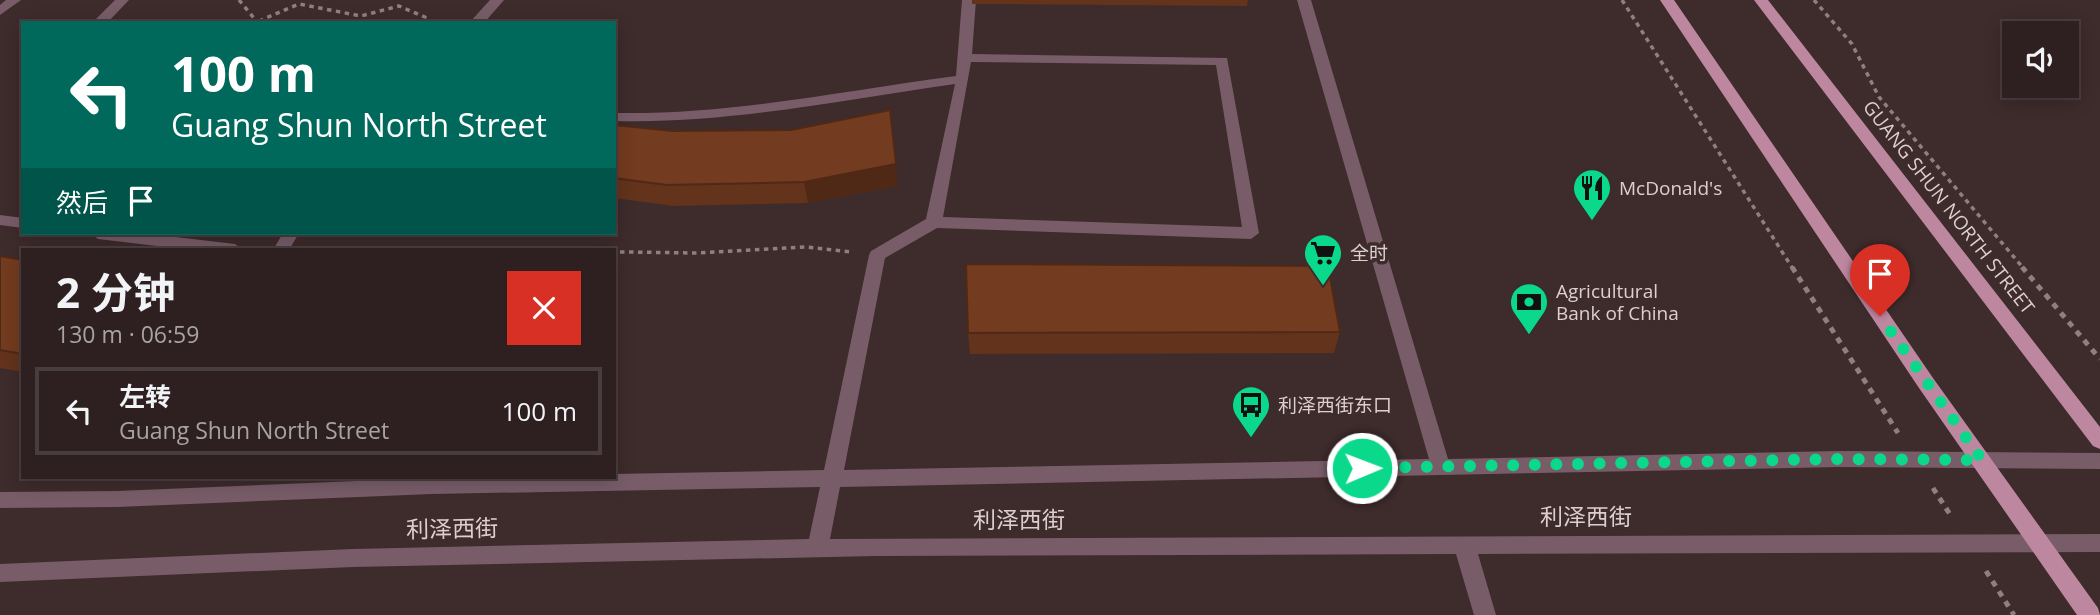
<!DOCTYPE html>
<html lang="zh">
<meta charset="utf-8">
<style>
:root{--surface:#2e2021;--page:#3a2d2e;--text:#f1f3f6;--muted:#a7a3a5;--line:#493e3f}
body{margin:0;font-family:"Open Sans","Noto Sans SC",sans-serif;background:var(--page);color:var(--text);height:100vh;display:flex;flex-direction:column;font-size:26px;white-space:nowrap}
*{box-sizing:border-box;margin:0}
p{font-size:23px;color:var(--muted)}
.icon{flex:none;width:38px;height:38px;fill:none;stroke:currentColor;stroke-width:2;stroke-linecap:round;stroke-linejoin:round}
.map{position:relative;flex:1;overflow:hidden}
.sheet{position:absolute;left:21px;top:248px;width:595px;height:231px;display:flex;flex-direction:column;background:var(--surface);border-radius:0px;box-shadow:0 4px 18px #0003,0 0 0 2px var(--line)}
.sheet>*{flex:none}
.banner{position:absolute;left:21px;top:21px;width:595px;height:214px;border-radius:0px;box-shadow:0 4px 18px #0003,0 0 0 2px var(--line);background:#00695c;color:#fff;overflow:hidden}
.tools{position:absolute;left:2002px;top:21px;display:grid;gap:14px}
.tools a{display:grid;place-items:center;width:77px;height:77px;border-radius:0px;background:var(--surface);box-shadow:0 4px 18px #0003,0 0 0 2px var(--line);font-size:35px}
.pin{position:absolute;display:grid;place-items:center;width:60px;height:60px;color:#fff;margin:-72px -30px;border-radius:50% 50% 50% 0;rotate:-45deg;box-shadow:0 0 7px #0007}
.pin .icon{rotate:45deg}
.me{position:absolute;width:77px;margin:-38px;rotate:89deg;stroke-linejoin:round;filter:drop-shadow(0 0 5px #0008)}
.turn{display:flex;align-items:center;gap:24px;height:147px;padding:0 35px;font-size:32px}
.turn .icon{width:91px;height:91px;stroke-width:2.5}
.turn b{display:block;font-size:49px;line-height:60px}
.then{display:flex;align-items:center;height:66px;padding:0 35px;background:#0003;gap:14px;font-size:26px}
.round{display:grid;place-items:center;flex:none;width:74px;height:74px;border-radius:0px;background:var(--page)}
.summary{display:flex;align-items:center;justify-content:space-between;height:119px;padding:0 35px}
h1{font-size:42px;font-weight:700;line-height:52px}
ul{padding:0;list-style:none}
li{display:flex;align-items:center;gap:21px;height:88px;margin:0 14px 10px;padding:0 21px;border:4px solid var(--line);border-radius:0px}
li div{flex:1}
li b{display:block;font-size:26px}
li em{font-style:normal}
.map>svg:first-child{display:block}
</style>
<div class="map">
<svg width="2100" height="615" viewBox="0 0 2100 615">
<rect width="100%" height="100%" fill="#3e2b2c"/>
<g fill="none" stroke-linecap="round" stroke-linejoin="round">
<path stroke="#8f7f80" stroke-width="3.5" stroke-dasharray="4.5 4.5" stroke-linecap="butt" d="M239 0 258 23
M1622 0 1793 269
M1814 0 1852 44 1879 97 2024 269
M259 21 299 4 361 16 399 6 425 17 422 23
M494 250 695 253 806 247 852 252"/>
<path stroke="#8f7f80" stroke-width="5" stroke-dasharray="6 6" stroke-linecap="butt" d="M1792 267 1898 433
M2022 267 2100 359
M1933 488 1951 516
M1986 571 2014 615"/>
<path fill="#785d69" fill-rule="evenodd" d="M6 0H21L0 15V5Z
M115 0H129L107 23H92Z
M490 0H504L484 23H469Z
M962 0H976L972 54 1227 58 1259 233 1251 239 937 228 885 258 844 470 1429 459 1297 0H1311L1448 459 1839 451 2100 453V469L1839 467 840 487 830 539 2100 534V552L1478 554 1496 615H1474L1456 554 875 556 353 567 0 582V564L353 549 809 539 820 487 432 494 117 507 0 508V492L117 491 431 478H614V474L824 470 869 255 871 251 926 219 955 84C841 100 730 124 614 121V113C730 115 842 91 956 76ZM971 62 1216 65 1242 227 943 217Z
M0 215 23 218V228L0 225Z
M90 233H141L235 244 243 250H191L98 239Z
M283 233H299L289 250H273Z"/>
<path fill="#be87a0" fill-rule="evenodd" d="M1660 0H1674L1933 378 2098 608 2100 615H2077L1919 388Z
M1754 0H1768L2100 427V449L2093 446Z"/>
</g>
<path fill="#63331b" d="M972 0H1248L1247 6 972 4Z
M614 125 898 186 808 203 673 206 614 198Z
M0 256 23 260V372L0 368Z
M1340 332 1334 353 970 354 968 333Z"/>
<path fill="#502916" d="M890 110 898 186 808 203 804 182Z"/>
<path fill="#733b1f" stroke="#502916" stroke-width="2" d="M890 110 896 164 804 182 667 185 614 178V125L673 131 791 130Z
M0 256 23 260V354L0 350Z
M966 264 1328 266 1340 332 968 333Z"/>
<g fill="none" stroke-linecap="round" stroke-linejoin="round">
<path stroke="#0ad98b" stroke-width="12" stroke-dasharray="0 21.6" d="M1362 468 1839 459 1982 460 1880 316"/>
</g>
<defs>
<symbol id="restaurant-pin" viewBox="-11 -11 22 30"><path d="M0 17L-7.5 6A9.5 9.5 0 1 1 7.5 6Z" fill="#0ad98b" stroke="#3e2b2c"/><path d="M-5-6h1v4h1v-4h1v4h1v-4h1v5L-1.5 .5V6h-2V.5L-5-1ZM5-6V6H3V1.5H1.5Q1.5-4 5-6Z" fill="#111"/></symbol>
<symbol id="supermarket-pin" viewBox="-11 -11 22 30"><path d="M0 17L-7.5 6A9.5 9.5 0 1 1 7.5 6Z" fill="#0ad98b" stroke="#3e2b2c"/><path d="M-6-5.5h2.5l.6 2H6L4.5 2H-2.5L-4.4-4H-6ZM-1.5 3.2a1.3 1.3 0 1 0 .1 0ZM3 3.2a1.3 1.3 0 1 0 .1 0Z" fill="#111"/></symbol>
<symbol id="bank-pin" viewBox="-11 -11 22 30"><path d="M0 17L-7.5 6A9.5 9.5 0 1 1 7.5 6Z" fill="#0ad98b" stroke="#3e2b2c"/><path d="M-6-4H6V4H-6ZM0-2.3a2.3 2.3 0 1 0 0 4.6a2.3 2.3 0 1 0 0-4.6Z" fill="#111"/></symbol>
<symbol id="bus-pin" viewBox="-11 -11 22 30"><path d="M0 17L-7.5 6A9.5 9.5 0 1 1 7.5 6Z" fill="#0ad98b" stroke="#3e2b2c"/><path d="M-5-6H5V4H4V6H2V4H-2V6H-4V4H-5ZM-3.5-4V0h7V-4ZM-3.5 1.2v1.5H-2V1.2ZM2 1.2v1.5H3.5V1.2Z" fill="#111"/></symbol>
</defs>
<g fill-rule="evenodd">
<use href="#restaurant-pin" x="1570" y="166" width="44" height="60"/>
<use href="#supermarket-pin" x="1301" y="231" width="44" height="60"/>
<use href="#bank-pin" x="1507" y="280" width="44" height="60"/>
<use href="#bus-pin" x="1229" y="383" width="44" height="60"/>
</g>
<g text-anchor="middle" stroke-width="7" stroke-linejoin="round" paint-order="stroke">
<g font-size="19" fill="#dccfcf" stroke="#3e2b2c" text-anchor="start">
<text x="1619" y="195">McDonald's</text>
<text x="1350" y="260">全时</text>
<text x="1556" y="298">Agricultural<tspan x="1556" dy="22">Bank of China</tspan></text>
<text x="1278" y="412">利泽西街东口</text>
</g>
<g font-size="19" fill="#dccfcf" stroke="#3e2b2c">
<text transform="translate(1949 207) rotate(52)" y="7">GUANG SHUN NORTH STREET</text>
</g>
<g font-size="23" fill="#dccfcf" stroke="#3e2b2c">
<text x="1586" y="525">利泽西街</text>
<text x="1019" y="528">利泽西街</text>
<text transform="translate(452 529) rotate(-1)" y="8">利泽西街</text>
</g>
</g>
</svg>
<div class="tools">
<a><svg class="icon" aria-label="sound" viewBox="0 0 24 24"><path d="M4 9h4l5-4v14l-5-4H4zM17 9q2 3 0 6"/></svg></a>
</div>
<div class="pin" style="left:1880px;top:316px;background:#d93025"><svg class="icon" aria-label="arrive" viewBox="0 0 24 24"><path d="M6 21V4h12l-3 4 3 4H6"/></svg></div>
<svg class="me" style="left:1362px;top:468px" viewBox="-20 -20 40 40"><circle r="17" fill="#0ad98b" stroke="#fff" stroke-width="3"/><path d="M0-11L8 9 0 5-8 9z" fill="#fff"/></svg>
<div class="banner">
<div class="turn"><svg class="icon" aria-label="left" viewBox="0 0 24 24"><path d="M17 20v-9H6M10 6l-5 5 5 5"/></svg><div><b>100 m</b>Guang Shun North Street</div></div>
<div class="then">然后<svg class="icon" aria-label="arrive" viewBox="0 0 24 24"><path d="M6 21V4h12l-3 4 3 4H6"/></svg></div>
</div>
<section class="sheet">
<div class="summary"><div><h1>2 分钟</h1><p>130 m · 06:59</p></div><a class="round" style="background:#d93025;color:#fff"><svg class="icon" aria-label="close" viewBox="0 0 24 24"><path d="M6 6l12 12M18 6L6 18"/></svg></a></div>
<ul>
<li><svg class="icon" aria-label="left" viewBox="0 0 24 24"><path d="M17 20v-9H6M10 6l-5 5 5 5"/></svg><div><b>左转</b><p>Guang Shun North Street</p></div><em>100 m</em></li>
</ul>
</section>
</div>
